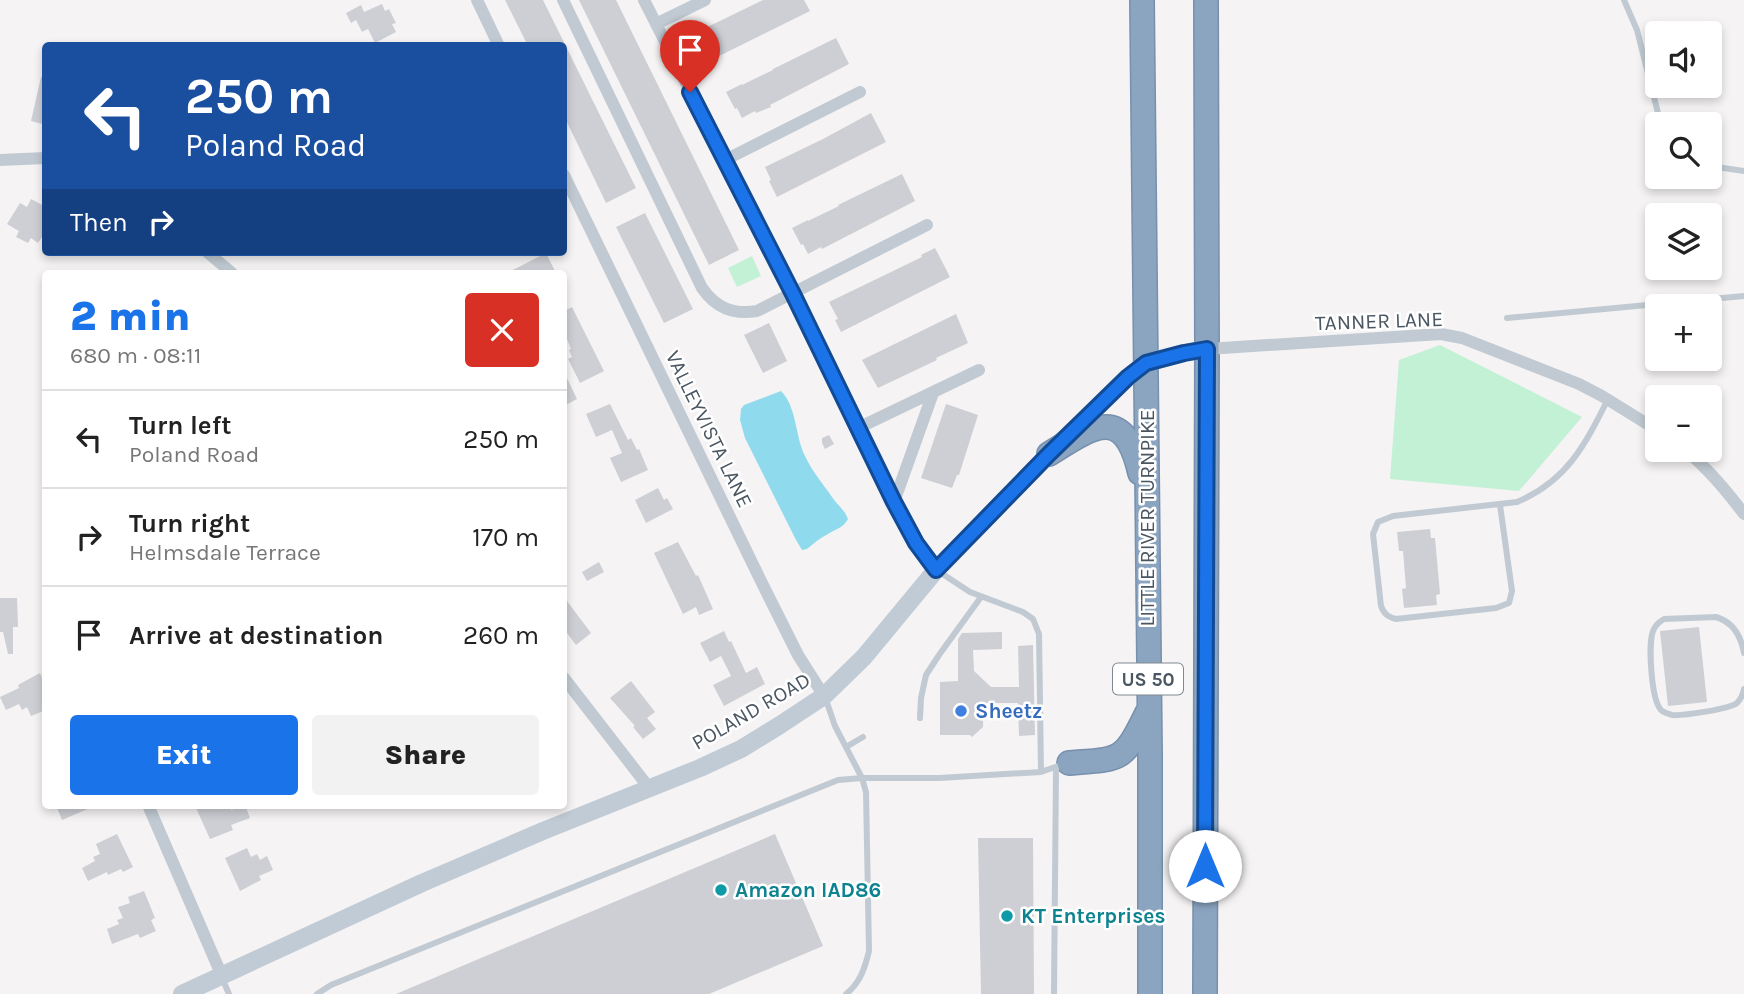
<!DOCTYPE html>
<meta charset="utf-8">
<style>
:root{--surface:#fff;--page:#f2f2f2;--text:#222;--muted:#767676;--line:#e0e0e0;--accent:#1a73e8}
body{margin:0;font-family:Karla,sans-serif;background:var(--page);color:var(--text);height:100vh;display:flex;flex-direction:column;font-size:26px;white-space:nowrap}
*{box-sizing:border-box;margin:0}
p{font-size:23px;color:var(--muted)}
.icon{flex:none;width:38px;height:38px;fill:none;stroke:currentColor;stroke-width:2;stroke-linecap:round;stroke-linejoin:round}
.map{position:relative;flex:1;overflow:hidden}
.drawer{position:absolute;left:42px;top:270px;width:525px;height:539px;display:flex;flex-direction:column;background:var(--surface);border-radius:7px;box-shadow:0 4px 10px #0003}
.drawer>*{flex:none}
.guide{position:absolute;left:42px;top:42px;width:525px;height:214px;border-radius:7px;box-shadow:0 4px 10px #0003;background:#1a4fa0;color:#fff;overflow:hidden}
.controls{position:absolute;left:1645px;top:21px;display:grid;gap:14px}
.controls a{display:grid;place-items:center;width:77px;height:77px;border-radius:7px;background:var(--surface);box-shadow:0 4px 10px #0003;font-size:35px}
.pin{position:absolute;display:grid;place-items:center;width:60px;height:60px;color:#fff;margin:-72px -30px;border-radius:50% 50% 50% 0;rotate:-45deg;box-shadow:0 0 7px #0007}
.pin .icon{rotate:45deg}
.me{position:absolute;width:77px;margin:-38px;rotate:0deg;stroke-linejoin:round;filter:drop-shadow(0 0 5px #0008)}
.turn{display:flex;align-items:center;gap:24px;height:147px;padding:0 28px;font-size:32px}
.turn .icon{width:91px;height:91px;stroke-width:2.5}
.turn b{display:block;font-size:49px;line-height:60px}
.then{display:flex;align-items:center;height:66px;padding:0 28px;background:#0003;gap:14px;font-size:26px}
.round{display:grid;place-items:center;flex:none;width:74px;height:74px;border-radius:7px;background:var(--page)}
.headline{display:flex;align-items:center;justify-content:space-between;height:119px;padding:0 28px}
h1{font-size:42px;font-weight:800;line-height:52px;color:var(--accent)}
.primary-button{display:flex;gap:14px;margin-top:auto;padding:14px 28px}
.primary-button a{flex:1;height:80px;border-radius:7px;background:var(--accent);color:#fff;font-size:28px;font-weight:800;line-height:80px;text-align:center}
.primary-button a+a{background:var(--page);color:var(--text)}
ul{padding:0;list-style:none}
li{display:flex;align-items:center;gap:21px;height:98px;padding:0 28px;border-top:2px solid var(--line)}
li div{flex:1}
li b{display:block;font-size:26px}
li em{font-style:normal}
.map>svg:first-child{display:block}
</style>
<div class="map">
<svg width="1744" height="994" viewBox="0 0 1744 994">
<rect width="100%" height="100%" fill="#f5f3f3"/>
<path fill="#c3f1d5" d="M752 256 761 276 737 287 728 268Z
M1440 345 1582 417 1519 491 1390 479 1399 360Z"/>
<path fill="#90daee" d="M781 391C797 407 795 436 805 456 812 471 823 484 832 497 837 505 845 510 848 519 843 528 836 529 828 534 820 538 814 543 807 549L802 550 796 540 745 438 740 420 741 409 744 405Z"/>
<path fill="#cdcfd5" d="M505 0H543L636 188 606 203 564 116V46H528Z
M579 0H616L739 250 709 265Z
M763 0H804L810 11 701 65 693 50 696 49 689 36Z
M382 4 385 11 389 9 396 23 392 24 396 32 375 43 368 29 362 32 356 20 351 23 346 13 361 5 364 12Z
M836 38 849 64 770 105 771 107 756 113 755 111 742 118 737 108 735 109 726 92 742 84V85L773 70V69Z
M41 77H46V125L31 121Z
M871 113 886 142 777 197 769 181 771 180 765 167 823 139Z
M902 174 915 201 822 249 821 247 808 254 803 244 801 245 792 228 808 220V221L839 206 838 205Z
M31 199 46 207V239L42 237 38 243 31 238 28 243 16 237 19 231 7 224 20 203 27 207Z
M645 213 693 309 664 323 616 227Z
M935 248 950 277 841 332 835 320 838 319 829 302 922 257 921 255Z
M546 253 556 273H507Z
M572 307 604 371 580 383 568 359 572 357 569 350 571 349 564 332V311Z
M956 314 968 343 936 358 937 360 878 388 862 360Z
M769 323 787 361 763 373 744 335Z
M564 372 577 399 564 406Z
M610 404 628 440 631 438 637 450 639 449 648 470 621 482 610 458 622 453 612 430 596 437 586 414Z
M946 404 978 415 959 475H957L952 488 921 478Z
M829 435 834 444 825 449 822 443V438Z
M658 488 664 500 667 498 673 509 646 523 635 500Z
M1430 529 1431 538H1435L1440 594 1436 595 1437 605 1404 608 1402 589 1406 588 1403 551H1399L1397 532Z
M678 542 696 576 698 575 713 609 699 615 696 607 683 614 654 553Z
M599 562 604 572 587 581 582 572Z
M564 597 591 633 576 645 564 629Z
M0 598H17L18 627H13V654H8L3 632H0Z
M1699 627 1707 702 1668 706 1660 631Z
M724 631 729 642 731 641 746 673 757 667 765 684 724 706 713 685 731 676 721 656 710 662 700 643Z
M1002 632V649L973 650 974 671 991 687H1019L1018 646 1033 645 1035 735 1019 736 1018 703H981V719L983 721V727L972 737 970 735H940V682L958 681V639L962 633Z
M40 673 46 687V710L31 716 27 707 22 710 19 704 6 710 0 697 19 688 18 685Z
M631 681 655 712 647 718 656 729 643 739 633 727 635 726 610 698Z
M64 805H97L62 820 57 808Z
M203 805H229L231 810 245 805 250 818 231 825 233 830 210 839 196 808Z
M117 834 133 867 123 872 121 869 108 875 107 872 88 881 82 868 95 861 93 857 100 854 96 844Z
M775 834 823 946 709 994H396Z
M978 838H1033L1034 994H981Z
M247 848 251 857 257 854 260 860 267 856 273 870 259 876 261 880 240 891 225 858Z
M144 891 155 918 151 920 156 931 140 938 138 934 112 944 107 929 119 924 117 920 123 918 118 907 130 903 128 897Z"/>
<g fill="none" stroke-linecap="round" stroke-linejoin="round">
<defs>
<path id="highway" d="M1142 0 1150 755V994
M1049 454C1093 426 1124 404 1140 473
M1069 763C1122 759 1123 762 1147 713
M1205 994 1207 349 1206 0"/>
</defs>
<use href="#highway" stroke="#7690ad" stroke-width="26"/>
<path stroke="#c1cad2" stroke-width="6" d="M1624 0 1637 30 1658 113 1663 124
M1710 166 1744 171
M1507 318 1744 296
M1500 505 1512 591 1509 603 1496 608 1396 619C1388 617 1384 614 1381 606L1373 534 1378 522 1393 516 1517 502C1567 481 1585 445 1608 399
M938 571 970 592 1023 612 1033 619 1039 634 1041 772
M1744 653C1741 636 1733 622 1716 617L1664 619C1659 622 1655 625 1653 631 1648 644 1651 702 1662 711 1665 713 1669 714 1672 715 1682 716 1730 709 1737 703 1741 699 1743 694 1744 689
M825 697 835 726 862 778 866 792 869 951C865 968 860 983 846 994
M920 718 921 698 926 675 939 655 981 597
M846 747 863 737
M222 978 229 994
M317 994 331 985 838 780 862 778H939L1041 772 1064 764
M1054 994 1056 767"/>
<path stroke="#c1cad2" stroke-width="12" d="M477 0 499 46
M563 0 702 288C716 308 733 315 757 311L927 225
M644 0 793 294 894 502 916 543 936 570
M656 24 705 0
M0 160 46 158
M725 160 860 92
M564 175 759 577 798 655 824 696
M207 252 232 273
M1207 349 1441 334 1462 338 1579 384 1602 396 1657 430
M858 428 979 370
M1685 450C1708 468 1726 490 1744 514
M894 502 933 393
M564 678 650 789
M148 805 222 976"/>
<path stroke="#c1cbd6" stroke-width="18" d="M182 994 422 883 543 831 700 768 741 749 780 725 824 696 864 657 936 570 1049 454 1128 377 1146 363 1184 353 1207 349"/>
<use href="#highway" stroke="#8ba5c1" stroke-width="23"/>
</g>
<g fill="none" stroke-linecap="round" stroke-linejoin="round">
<defs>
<path id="route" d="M690 92 793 294 894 502 916 543 936 570 1049 454 1128 377 1146 363 1184 353 1207 349 1205 866"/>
</defs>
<use href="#route" stroke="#114b97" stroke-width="18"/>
<use href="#route" stroke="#1a73e8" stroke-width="12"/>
</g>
<circle fill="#3f7fe0" stroke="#fff" stroke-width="2.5" cx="961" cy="711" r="7"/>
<g fill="#0f9aa8" stroke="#fff" stroke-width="2.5">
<circle cx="721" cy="890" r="7"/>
<circle cx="1007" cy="916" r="7"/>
</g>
<g text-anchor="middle" stroke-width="5" stroke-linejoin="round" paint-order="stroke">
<rect fill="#fff" stroke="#808990" stroke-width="2" x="1113" y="663.5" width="70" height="31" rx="5"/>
<g font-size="19" font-weight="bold" fill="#4a5661">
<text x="1148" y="686">US 50</text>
</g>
<g font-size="21" fill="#4a5661" stroke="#fff">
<text transform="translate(1379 321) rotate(-2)" y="7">TANNER LANE</text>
<text transform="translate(709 429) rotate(64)" y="7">VALLEYVISTA LANE</text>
<text transform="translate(1147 518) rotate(-90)" y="7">LITTLE RIVER TURNPIKE</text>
<text transform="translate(751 711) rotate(-30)" y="7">POLAND ROAD</text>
</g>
<g font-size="21" font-weight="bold" fill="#366cbe" stroke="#fff" text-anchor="start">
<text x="975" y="718">Sheetz</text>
</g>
<g font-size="21" font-weight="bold" fill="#0d838f" stroke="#fff" text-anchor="start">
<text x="735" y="897">Amazon IAD86</text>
<text x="1021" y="923">KT Enterprises</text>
</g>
</g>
</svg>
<div class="controls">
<a><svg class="icon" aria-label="sound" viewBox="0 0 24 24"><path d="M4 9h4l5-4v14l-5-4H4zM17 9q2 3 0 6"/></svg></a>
<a><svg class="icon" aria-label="search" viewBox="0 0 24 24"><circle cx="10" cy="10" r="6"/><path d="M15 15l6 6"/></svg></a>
<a><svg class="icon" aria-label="layers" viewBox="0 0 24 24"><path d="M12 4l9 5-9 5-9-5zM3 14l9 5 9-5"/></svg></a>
<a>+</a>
<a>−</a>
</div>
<div class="pin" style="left:690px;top:92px;background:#d93025"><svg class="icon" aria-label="arrive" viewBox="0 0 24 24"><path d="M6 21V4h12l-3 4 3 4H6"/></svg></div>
<svg class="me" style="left:1205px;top:866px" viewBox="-20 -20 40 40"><circle r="19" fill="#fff"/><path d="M0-13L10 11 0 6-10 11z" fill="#1a73e8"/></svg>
<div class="guide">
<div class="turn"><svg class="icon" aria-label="left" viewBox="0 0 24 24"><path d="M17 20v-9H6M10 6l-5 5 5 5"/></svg><div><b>250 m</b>Poland Road</div></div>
<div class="then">Then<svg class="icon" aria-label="right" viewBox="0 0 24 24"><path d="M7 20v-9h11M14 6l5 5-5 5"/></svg></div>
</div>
<section class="drawer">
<div class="headline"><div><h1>2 min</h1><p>680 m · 08:11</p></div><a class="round" style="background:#d93025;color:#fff"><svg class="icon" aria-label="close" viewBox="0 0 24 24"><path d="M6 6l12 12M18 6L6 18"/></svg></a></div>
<ul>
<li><svg class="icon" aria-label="left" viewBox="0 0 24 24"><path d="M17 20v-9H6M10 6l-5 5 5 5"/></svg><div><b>Turn left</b><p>Poland Road</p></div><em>250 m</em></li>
<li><svg class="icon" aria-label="right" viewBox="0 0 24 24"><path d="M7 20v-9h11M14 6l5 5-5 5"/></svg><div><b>Turn right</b><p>Helmsdale Terrace</p></div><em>170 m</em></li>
<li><svg class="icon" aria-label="arrive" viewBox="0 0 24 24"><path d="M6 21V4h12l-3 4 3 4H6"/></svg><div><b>Arrive at destination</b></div><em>260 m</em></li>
</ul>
<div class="primary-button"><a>Exit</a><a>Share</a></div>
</section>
</div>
